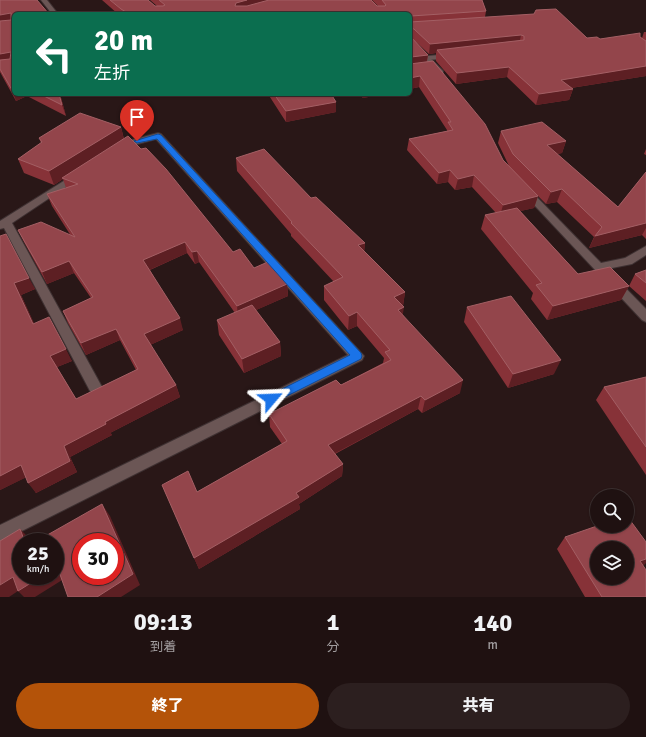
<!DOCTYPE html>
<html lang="ja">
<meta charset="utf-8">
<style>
:root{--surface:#1f1111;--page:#2c1f1f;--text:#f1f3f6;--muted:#a19d9f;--line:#3c3131;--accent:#b45309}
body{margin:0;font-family:Signika,"Noto Sans JP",sans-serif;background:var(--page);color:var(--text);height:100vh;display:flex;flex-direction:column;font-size:15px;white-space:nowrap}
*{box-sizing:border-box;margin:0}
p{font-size:13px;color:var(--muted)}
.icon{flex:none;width:22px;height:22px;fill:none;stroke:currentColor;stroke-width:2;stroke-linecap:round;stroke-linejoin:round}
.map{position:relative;height:597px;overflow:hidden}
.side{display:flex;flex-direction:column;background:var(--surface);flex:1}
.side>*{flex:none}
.top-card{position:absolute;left:12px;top:12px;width:400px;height:84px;border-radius:6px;box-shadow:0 1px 3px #0004,0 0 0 1px var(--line);background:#0b6e4f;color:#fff;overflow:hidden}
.buttons{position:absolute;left:590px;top:489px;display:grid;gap:8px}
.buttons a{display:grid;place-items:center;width:44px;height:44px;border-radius:50%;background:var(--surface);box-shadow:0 1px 3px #0004,0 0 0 1px var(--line);font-size:20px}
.speed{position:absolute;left:12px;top:533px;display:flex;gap:8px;font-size:20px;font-weight:700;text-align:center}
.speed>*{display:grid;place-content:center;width:52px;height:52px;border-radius:50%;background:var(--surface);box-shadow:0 1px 3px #0004,0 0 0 1px var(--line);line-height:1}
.speed small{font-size:10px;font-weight:400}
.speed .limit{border:6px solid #d22;background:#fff;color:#111}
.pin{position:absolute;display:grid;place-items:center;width:34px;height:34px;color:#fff;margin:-41px -17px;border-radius:50% 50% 50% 0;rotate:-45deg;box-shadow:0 0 4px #0007}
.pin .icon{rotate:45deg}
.me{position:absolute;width:44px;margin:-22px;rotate:64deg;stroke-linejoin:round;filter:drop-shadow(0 0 3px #0008)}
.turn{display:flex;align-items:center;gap:14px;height:84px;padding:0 16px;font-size:18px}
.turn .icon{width:52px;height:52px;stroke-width:2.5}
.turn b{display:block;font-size:28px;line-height:34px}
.eta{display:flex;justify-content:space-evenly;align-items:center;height:68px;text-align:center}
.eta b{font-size:24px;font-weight:800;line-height:28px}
.cta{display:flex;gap:8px;margin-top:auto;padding:8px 16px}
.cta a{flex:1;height:46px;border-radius:24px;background:var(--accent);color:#fff;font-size:16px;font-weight:800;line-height:46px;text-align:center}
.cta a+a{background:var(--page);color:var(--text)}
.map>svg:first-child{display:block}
</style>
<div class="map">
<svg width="646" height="597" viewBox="0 0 646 597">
<rect width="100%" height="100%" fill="#291717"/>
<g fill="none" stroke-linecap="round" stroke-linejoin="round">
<defs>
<path id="service" d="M41 0H47L58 14H52Z
M451 54H454V58L427 60 423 58 427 56Z"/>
<path id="minor" d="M410 39 412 40 443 71V75H437L410 45Z
M158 133 161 134 364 356 362 360 0 542V525L348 355 156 139 130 146 119 152 114 149 124 142Z
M78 172 83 175 81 177 12 223 102 387 100 391 95 393 90 391 4 228 0 229V221Z
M525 187 528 188 601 263 625 258 646 246V255L632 264 607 269 646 309V322L642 320 522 192 520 190 522 188Z"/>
</defs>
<use href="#service" stroke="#3e3132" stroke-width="2"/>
<use href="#minor" stroke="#3e3132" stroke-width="2"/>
<use href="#service" fill="#6b5655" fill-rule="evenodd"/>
<use href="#minor" fill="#6b5655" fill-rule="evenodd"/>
</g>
<path fill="#873238" d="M0 0 14 94H60L66 116 27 96 16 101 0 72Z
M102 0H148L155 6H157L150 0H371L377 6H378L372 0H482L486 11 485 17 587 38 600 39 640 37 642 38 644 32H646V76L571 88 573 89 569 100 536 105 507 77 456 84 436 61V53L429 54 413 39 428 55 427 62 503 160 509 166 498 143 501 131 566 141 562 153 557 154 618 207 646 172V239L642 235 589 248 594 237 557 202 546 204 538 196 534 208 520 211 578 274 629 286 621 300 547 320 531 299 533 293 481 229 485 215 496 213 472 187 455 190 448 182 437 184 407 150 409 139 447 131V130L419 87 410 89V14H118Z
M268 94H331L336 102V112L286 122Z
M359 94H384L363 98Z
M121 127 124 139 233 252 254 268 287 284 288 296 256 310 280 342 281 356 244 373 219 335 217 320 235 313 199 262 195 264 187 253 150 270 183 330 150 345 176 385 180 397 110 433 112 435 70 457 77 472 36 493 26 477 0 490V236L35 289 21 295 34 324 72 361 57 367 76 399 136 370 120 340 86 355 68 323 63 311 91 298 74 273 47 284 24 242 18 230 71 236 52 206 47 194 66 188 63 179 54 185 24 173 18 159 41 143 39 138Z
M646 149V155L644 154Z
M236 158 311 198 365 243 364 251 405 292 403 306V315L460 393 422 413 418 409 335 454 343 464 342 476 299 504 300 509 199 569 162 485 197 492 282 444 270 427 269 414 341 385 383 363 384 358 357 326 348 330 324 300V286L334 282 291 236V234L237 171Z
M646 270V301L629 286 635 274Z
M467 307 554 374 508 388 464 322Z
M646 377V475L596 400 604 387Z
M565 537 643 566 646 597H585L557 549Z"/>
<path fill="#5d1f23" d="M247 0H281L236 14 235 6 236 3Z
M11 13 14 20 0 25V15Z
M521 35 519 45 437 50 436 53 429 54 430 44Z
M11 52 14 60 0 64V54Z
M428 55 426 65 410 67 411 57Z
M646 66V76L558 90 561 80Z
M509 67 507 77 456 84 457 73Z
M420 76 419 87 410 89V78Z
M14 89V94H26L27 96 16 101 12 90Z
M573 89 569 100 536 105 539 94Z
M59 94H60L66 116 62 105Z
M363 94H384L363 98Z
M336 102V112L286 122V111Z
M121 127 124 140 62 178 63 179 54 185 49 171Z
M566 141 562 153 544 157 547 145Z
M450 170 448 182 437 184 439 173Z
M474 175 472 187 455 190 458 179Z
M562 189 557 202 546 204 551 192Z
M538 196 534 208 500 216 503 205Z
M646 223V228L642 235 589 248 595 236Z
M185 242 187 253 147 271 143 260Z
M365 243 364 256 358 245Z
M197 251 199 262 195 264 192 252Z
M69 261 74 273 47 284 42 272Z
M29 278 35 289 21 295 40 336 33 324 14 283Z
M287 284 288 296 238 318 237 306Z
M629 286 621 300 547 320 553 306Z
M405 292 403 306 394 297Z
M404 307 402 320 398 310Z
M357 312V326L348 330 349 316Z
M180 318 183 330 148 346 144 334Z
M116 329 120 340 86 355 81 343Z
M280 342 281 356 244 373 242 359Z
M66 349 72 361 57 367 50 356Z
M561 360 554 374 508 388 513 374Z
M463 380 460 393 422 413 425 400Z
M176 385 180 397 110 433 105 422Z
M421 396 418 409 328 457V445Z
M106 424 112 435 70 457 77 472 36 493 28 483 64 446Z
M343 464 342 476 299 504 300 509 199 569 194 558Z
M21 465 29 476 0 490V476Z
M102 504 110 516 140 585 121 597H97Z
M20 529 31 540 32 542H25Z
M646 559V563L643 566 640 561Z
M57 566 67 577 35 597H24L18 591 9 597H0V585L13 577 55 576V568Z"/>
<path fill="#93454b" stroke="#a35f64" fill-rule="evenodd" d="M0 0H37L49 14H14V89L12 90 0 69V60L10 59 11 52 0 54V21L11 20V13L0 15Z
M110 0H148L155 6H163L165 5 159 0H247L236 3 235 6H247L269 0H371L377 6H385L386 5 382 0H482L486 11 411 16 410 22V14H129L121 9Z
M556 9 587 38 597 37 600 39 640 33V37L646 41V66L561 80 573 89 539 94 509 67 457 73 437 50 524 40V36L521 35 430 44 414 29 410 28V22L534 14 536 10Z
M410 36 428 55 411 57 410 64 433 61 485 124 503 160 538 196 503 205 474 175 458 179 450 170 439 173 409 139 453 130 448 122H451L420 76 410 78Z
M40 94H59L62 105Z
M274 94H331L336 102 286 111Z
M80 113 121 127 49 171 18 159 42 142 39 138Z
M542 122 566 141 547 145 618 207 646 172V223L595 236 602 227 562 189 551 192 513 154 501 131Z
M128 136 141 149 146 148 166 169 233 252 240 249 254 268 270 261 287 284 237 306 197 251 192 252 185 242 143 260 180 318 144 334 176 385 105 422 106 424 64 446 70 461 28 483 21 465 0 476V236L6 234 29 278 14 283 33 324 49 317 66 349 50 356 76 399 138 369 116 329 81 343 63 311 93 297 69 261 42 272 18 230 41 222 75 237 47 194 78 184 62 178Z
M264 149 311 198 316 197 365 243 358 245 405 292 394 297 404 307 398 310 463 380 425 400 421 396 328 445 343 464 296 493 299 497 194 558 162 485 188 471 197 492 287 441 269 414 336 380 341 385 391 360 385 352 390 350 357 312 349 316 324 286 343 277 291 223 292 222 236 158Z
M517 208 578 274 610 267 629 286 553 306 536 285 542 283 485 215Z
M646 270V283L635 274Z
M511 296 561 360 513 374 467 307Z
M252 305 280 342 242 359 217 320Z
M646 377V447L604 387Z
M102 504 133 574 97 597H68L57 566 55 568V542H35ZM81 542H115V576H81Z
M627 516 646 542V559L640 561 646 570V597H602L565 537 597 526H627ZM597 548H627V578H597Z
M20 529 25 542H21V576H42L18 591 13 577 0 585V541Z"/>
<path fill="#1a73e8" stroke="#114b97" d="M158 134 161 135 361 353 362 356 361 359 275 402 271 403 268 402 266 399 268 396 350 355 157 139 137 143 134 141Z"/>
</svg>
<div class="buttons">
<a><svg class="icon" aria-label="search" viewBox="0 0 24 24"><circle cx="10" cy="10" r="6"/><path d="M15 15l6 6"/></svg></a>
<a><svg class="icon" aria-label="layers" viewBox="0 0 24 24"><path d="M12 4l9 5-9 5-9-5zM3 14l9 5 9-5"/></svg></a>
</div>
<div class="speed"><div>25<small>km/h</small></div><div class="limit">30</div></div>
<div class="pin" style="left:137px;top:141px;background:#d93025"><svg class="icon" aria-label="arrive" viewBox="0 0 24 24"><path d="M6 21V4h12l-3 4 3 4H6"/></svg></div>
<svg class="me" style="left:271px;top:399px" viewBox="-20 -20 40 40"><path d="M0-17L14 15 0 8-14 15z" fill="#1a73e8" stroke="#fff" stroke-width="4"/></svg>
<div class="top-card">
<div class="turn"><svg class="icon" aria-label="left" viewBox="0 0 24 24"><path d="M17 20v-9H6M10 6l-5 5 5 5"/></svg><div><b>20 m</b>左折</div></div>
</div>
</div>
<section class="side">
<div class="eta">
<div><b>09:13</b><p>到着</p></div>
<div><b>1</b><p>分</p></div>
<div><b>140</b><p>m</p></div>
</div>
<div class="cta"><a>終了</a><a>共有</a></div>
</section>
